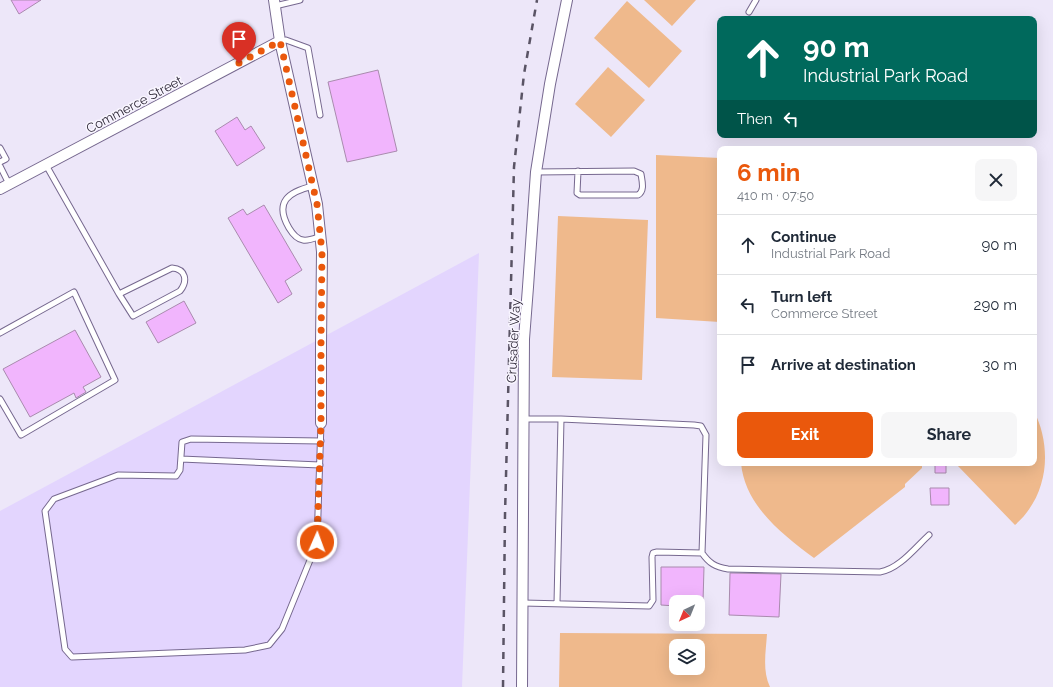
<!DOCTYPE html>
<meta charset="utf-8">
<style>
:root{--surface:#fff;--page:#f6f6f7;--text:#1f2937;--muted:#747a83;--line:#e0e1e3;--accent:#ea580c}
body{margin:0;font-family:Raleway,sans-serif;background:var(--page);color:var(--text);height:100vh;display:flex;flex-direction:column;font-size:15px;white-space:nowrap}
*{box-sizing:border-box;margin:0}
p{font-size:13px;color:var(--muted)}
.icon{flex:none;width:22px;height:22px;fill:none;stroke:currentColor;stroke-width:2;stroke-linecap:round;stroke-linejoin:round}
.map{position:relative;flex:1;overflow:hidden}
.side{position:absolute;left:717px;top:146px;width:320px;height:320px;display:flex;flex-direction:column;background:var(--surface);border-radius:8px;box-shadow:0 4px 16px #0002}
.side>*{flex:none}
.top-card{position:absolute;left:717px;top:16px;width:320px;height:122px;border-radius:8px;box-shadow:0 4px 16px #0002;background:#00695c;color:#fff;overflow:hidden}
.needle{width:26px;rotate:223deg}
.fabs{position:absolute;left:669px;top:595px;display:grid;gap:8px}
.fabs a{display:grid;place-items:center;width:36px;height:36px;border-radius:8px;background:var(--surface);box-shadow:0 4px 16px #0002;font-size:20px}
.pin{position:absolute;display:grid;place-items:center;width:34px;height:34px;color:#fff;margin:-41px -17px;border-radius:50% 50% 50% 0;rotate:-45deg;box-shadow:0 0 4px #0007}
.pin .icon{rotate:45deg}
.me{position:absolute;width:44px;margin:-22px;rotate:2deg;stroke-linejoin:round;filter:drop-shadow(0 0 3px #0008)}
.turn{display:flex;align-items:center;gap:14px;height:84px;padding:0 20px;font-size:18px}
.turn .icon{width:52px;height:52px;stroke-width:2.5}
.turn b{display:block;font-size:28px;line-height:34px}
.then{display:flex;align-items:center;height:38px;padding:0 20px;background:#0003;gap:8px;font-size:15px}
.round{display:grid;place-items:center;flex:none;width:42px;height:42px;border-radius:8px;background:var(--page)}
.head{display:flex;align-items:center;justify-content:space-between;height:68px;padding:0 20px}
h1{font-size:24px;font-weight:700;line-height:30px;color:var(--accent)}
.action{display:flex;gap:8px;margin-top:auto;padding:8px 20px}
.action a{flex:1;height:46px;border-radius:8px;background:var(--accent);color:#fff;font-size:16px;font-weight:700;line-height:46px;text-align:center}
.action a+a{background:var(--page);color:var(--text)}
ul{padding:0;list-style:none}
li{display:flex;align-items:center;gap:12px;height:60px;padding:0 20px;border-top:1px solid var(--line)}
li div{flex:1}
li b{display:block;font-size:15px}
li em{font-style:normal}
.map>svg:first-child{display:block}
</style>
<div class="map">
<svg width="1053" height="687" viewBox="0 0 1053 687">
<rect width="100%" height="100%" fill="#ede7f9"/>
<path fill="#e3d5fe" d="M479 253 462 687H0V511Z"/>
<path fill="#efb98c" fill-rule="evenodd" d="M644 0H696L672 26Z
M627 1 682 51 649 88 594 38Z
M608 67 645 100 611 137 575 104Z
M656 155 720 158V322L656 318Z
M558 216 648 220 642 380 552 377Z
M1034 411C1053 449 1048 496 1015 525L957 465V463H1034Z
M741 463H922V468L905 484V487L814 558C782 534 745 506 741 463Z
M560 633 767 634C766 651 762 670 770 687H559ZM676 646H698V668H676Z"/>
<path fill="#f1b5fd" stroke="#a98bae" d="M11 0H41L19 14Z
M378 70 397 151 347 162 328 82Z
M237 117 245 130 251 126 265 148 237 166 215 131Z
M264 205 302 270 285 281 292 294 278 303 228 218 243 209 247 215Z
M184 301 196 323 158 343 146 322Z
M75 330 101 377 83 387 86 392 76 398 74 393 30 417 3 369Z
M935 463H946V473H935Z
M930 488H949V505H931Z
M661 567H704L703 602H676V606L661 605Z
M730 573 781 574 779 617 729 615Z"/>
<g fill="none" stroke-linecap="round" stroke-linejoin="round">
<defs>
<path id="service" d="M275 6 300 0
M749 12 756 0
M280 41 286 40 308 48 320 115
M0 148 6 159 0 162
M46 165 119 294 172 268C186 269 188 281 180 291L133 316 119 294
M0 166 9 184
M536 172 634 171 641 174C642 181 645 191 638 195H580L577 193 578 171
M313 186C288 192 274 202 289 228 292 233 296 239 303 240 309 241 315 238 321 236
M0 333 74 292 115 380 21 435 0 399
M321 441 191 439 182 442 180 470 176 476 118 475 54 499 45 511 65 649 72 657 245 650 269 645 282 629 317 543 321 423
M181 459 320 465
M702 553C709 563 715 567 728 569L880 572C899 569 915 548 929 535
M523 603 649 606 653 600 652 557 653 553 657 552 702 553 706 435 701 426 694 425 561 419H524
M557 603 561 419"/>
<path id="minor" d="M274 0 280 41 317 204 322 252 321 344V423
M0 189 280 41
M522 687 524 339 528 287 536 172 550 84 567 0"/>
</defs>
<use href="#service" stroke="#76688f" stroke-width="7"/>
<use href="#minor" stroke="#76688f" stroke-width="12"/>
<use href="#service" stroke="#fff" stroke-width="5"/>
<use href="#minor" stroke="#fff" stroke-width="10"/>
<path stroke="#5a5465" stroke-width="2.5" stroke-dasharray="7 7" stroke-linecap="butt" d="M503 687 505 515 514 167 524 74 537 0"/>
</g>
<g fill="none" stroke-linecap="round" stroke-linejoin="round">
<path stroke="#ea580c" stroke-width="7" stroke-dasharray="0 12.6" d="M239 63 280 41 317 204 322 252 321 344V423L317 542"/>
</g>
<g text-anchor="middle" stroke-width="3" stroke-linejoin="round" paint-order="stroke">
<g font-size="13" fill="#2e2838" stroke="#f9f6ff">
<text transform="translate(134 104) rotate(-28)" y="5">Commerce Street</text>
<text transform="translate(513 341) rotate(-87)" y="5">Crusader Way</text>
</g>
</g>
</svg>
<div class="fabs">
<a><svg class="needle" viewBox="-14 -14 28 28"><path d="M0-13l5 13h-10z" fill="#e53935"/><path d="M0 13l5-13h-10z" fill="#747a83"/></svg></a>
<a><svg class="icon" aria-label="layers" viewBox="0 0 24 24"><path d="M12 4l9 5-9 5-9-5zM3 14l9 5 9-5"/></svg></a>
</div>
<div class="pin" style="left:239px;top:63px;background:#d93025"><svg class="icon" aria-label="arrive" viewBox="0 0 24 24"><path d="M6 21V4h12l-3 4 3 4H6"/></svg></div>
<svg class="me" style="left:317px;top:542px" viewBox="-20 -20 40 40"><circle r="17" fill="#ea580c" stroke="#fff" stroke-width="3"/><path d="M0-11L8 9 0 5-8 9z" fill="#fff"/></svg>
<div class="top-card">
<div class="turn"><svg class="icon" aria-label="ahead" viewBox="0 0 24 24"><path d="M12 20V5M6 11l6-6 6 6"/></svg><div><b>90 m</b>Industrial Park Road</div></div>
<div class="then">Then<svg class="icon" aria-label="left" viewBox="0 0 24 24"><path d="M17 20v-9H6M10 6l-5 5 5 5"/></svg></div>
</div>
<section class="side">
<div class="head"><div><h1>6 min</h1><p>410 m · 07:50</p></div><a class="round"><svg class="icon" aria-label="close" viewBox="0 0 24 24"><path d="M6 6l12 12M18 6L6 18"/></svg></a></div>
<ul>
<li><svg class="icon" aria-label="ahead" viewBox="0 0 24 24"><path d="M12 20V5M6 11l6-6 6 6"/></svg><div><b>Continue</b><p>Industrial Park Road</p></div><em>90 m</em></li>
<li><svg class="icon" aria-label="left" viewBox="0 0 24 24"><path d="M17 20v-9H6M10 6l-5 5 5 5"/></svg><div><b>Turn left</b><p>Commerce Street</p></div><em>290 m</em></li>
<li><svg class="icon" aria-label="arrive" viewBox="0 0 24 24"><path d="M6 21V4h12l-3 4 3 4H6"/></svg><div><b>Arrive at destination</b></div><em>30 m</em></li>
</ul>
<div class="action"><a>Exit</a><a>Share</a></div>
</section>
</div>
